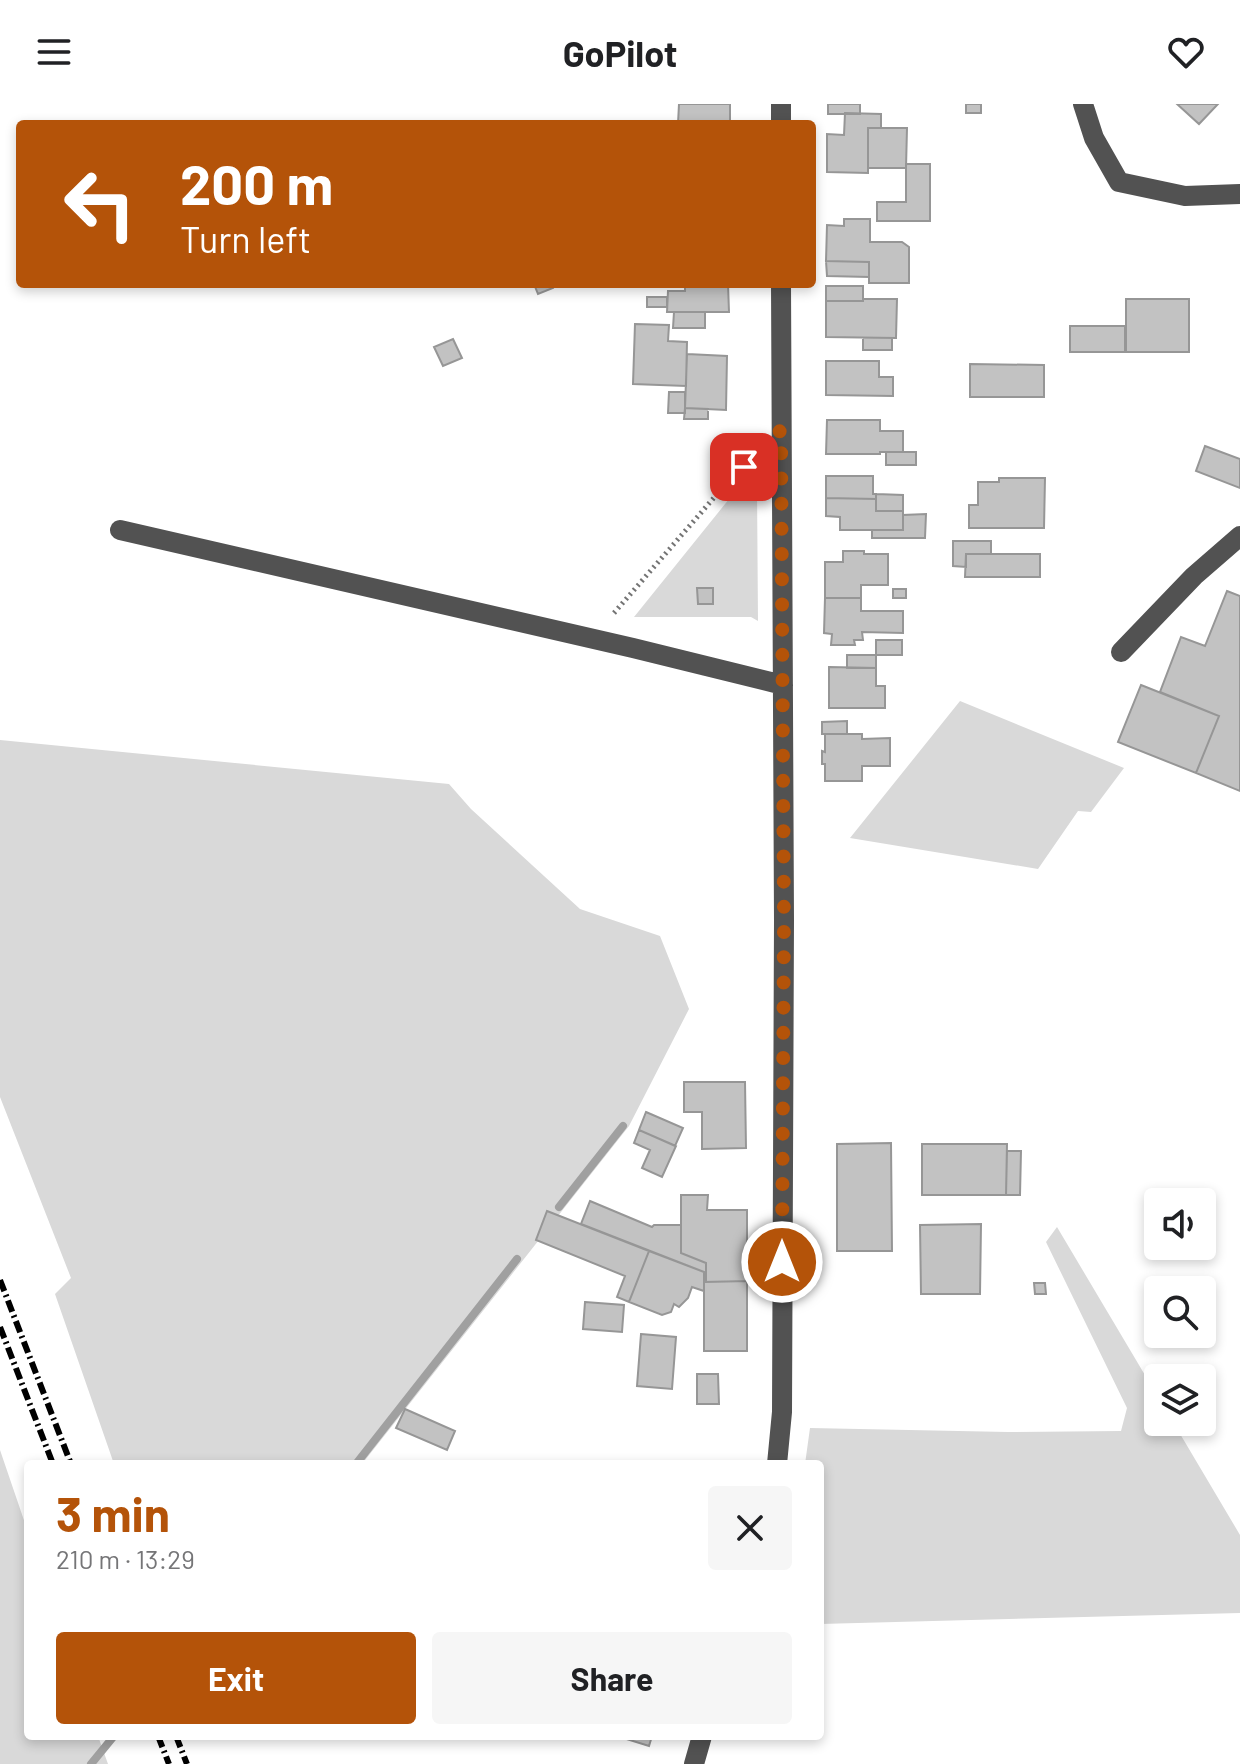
<!DOCTYPE html>
<meta charset="utf-8">
<style>
:root{--surface:#fff;--page:#f6f6f6;--text:#202124;--muted:#757577;--accent:#b45309}
body{margin:0;font-family:Barlow,sans-serif;background:var(--page);color:var(--text);height:100vh;display:flex;flex-direction:column;font-size:30px;white-space:nowrap}
*{box-sizing:border-box;margin:0}
p{font-size:26px;color:var(--muted)}
.icon{flex:none;width:44px;height:44px;fill:none;stroke:currentColor;stroke-width:2;stroke-linecap:round;stroke-linejoin:round}
.map{position:relative;flex:1;overflow:hidden}
.side{position:absolute;left:24px;top:1356px;width:800px;height:280px;display:flex;flex-direction:column;background:var(--surface);border-radius:8px;box-shadow:0 4px 12px #0003}
.side>*{flex:none}
.guide{position:absolute;left:16px;top:16px;width:800px;height:168px;border-radius:8px;box-shadow:0 4px 12px #0003;background:#b45309;color:#fff;overflow:hidden}
.tools{position:absolute;left:1144px;top:1084px;display:grid;gap:16px}
.tools a{display:grid;place-items:center;width:72px;height:72px;border-radius:8px;background:var(--surface);box-shadow:0 4px 12px #0003;font-size:40px}
.pin{position:absolute;display:grid;place-items:center;width:68px;height:68px;color:#fff;margin:-34px;border-radius:16px;box-shadow:0 4px 12px #0006}
.me{position:absolute;width:88px;margin:-44px;rotate:0deg;stroke-linejoin:round;filter:drop-shadow(0 0 6px #0008)}
.turn{display:flex;align-items:center;gap:28px;height:168px;padding:0 32px;font-size:36px}
.turn .icon{width:104px;height:104px;stroke-width:2.5}
.turn b{display:block;font-size:56px;line-height:68px}
.round{display:grid;place-items:center;flex:none;width:84px;height:84px;border-radius:8px;background:var(--page)}
.head{display:flex;align-items:center;justify-content:space-between;height:136px;padding:0 32px}
h1{font-size:48px;font-weight:700;line-height:60px;color:var(--accent)}
.cta{display:flex;gap:16px;margin-top:auto;padding:16px 32px}
.cta a{flex:1;height:92px;border-radius:8px;background:var(--accent);color:#fff;font-size:32px;font-weight:700;line-height:92px;text-align:center}
.cta a+a{background:var(--page);color:var(--text)}
header{display:flex;justify-content:space-between;align-items:center;height:104px;padding:0 32px;background:var(--surface);font-size:36px;font-weight:700}
.map>svg:first-child{display:block}
</style>
<header><svg class="icon" aria-label="menu" viewBox="0 0 24 24"><path d="M4 6h16M4 12h16M4 18h16"/></svg>GoPilot<svg class="icon" aria-label="heart" viewBox="0 0 24 24"><path d="M12 20l-8-8c-3-5 5-10 8-4 3-6 11-1 8 4z"/></svg></header>
<div class="map">
<svg width="1240" height="1660" viewBox="0 0 1240 1660">
<rect width="100%" height="100%" fill="#fff"/>
<path fill="#d9d9d9" d="M746 374 757 384 758 517 751 513H634Z
M960 597 1124 664 1091 708 1078 707 1038 765 850 734Z
M0 636 449 680 471 705 580 805 660 832 689 905 629 1022 362 1360H114L55 1190 71 1174 0 993Z
M1057 1123 1158 1293V1318H1173L1240 1431V1509L820 1520V1360H805L810 1324 1008 1328 1121 1327 1127 1304 1046 1138Z
M0 1346 28 1428V1632H98L108 1660H0Z"/>
<g fill="none" stroke-linecap="round" stroke-linejoin="round">
<path stroke="#a0a0a0" stroke-width="8" d="M559 1103 623 1022
M356 1360 517 1155
M91 1660 114 1632"/>
</g>
<path fill="#c2c2c2" stroke="#969696" stroke-width="2" d="M679 0H730V20H678Z
M828 0H860V10H828Z
M966 0H981V9H966Z
M1177 0H1218L1199 20Z
M845 9 881 10V24H868V69L827 68V30L844 31Z
M868 24H907L906 64H868Z
M906 60H930V117H877V98H906Z
M844 115H870V138H902L909 143V179H869V158L826 157 827 121 844 122Z
M826 157 869 158V173L827 172Z
M534 180H552L553 184 538 190Z
M685 180H728L729 208H667L668 187H685Z
M826 182H863V197H826Z
M647 193H667V203H647Z
M863 195H897L896 234 826 233V197H863Z
M1126 195H1189V248H1126Z
M674 208H705V224H673Z
M635 220 669 221 668 237 687 238 686 282 633 280Z
M1070 222H1125V248H1070Z
M863 234H892V246H863Z
M453 235 462 254 443 262 434 243Z
M687 250 727 252 726 306 685 304Z
M826 257H879V273H893V292L826 291Z
M970 260 1044 261V293H970Z
M669 288H685V309H668Z
M685 304 708 305V315H684Z
M827 316H880V327H903V348H880V350H826Z
M1205 342 1240 355V384L1196 367Z
M886 348H916V361H886Z
M826 372H873V390H876V395L826 394Z
M999 374H1045L1044 424H969V401H978V378H999Z
M876 390 903 391V407H876Z
M826 394 876 395V407H903V426H840V413L826 412Z
M926 410 925 434H872V426H903V411Z
M953 437H991V450H966V463L953 462Z
M843 447H864V450H888V481H861V494H825V458H843Z
M966 450H1040V473H965Z
M697 484H713V500H698Z
M893 485H906V494H893Z
M1227 487 1240 492V687L1196 669 1219 612 1160 588 1181 533 1205 542Z
M825 494H861V507H903V529L862 528 863 536H854L855 541H831L832 530 824 529Z
M876 536H902V551H876Z
M847 551H876V564H847Z
M829 563 876 564V582H885V604H829Z
M1141 581 1219 612 1196 669 1118 638Z
M847 617V630H822V618Z
M825 630H862V635L890 634V662H862V677H825V660H822V647L825 648Z
M684 978H745L746 1044 702 1045V1008H684Z
M646 1008 683 1024 675 1042 639 1026Z
M639 1026 676 1042 662 1073 642 1064 650 1046 634 1039Z
M891 1039 892 1147H837V1040Z
M922 1040H1007L1006 1091H922Z
M1007 1047H1021L1020 1091H1006Z
M681 1091H708L707 1106H747V1177L706 1178V1159L681 1149Z
M590 1097 652 1123 654 1121H681V1149L706 1159V1178H704V1168L581 1120Z
M547 1107 649 1147 629 1198 617 1193 625 1172 536 1136Z
M981 1120 980 1190H921L920 1121Z
M649 1147 704 1168V1187L692 1183 688 1194 679 1203 674 1200 671 1208 662 1211 629 1198Z
M747 1177V1247H704V1178Z
M1034 1179H1045L1046 1190H1035Z
M585 1198 624 1201 622 1228 583 1225Z
M641 1230 676 1233 672 1285 637 1282Z
M697 1270H718L719 1300H697Z
M405 1305 455 1327 447 1346 396 1324Z
M617 1632H652L649 1642Z"/>
<g fill="none" stroke-linecap="round" stroke-linejoin="round">
<path stroke="#747474" stroke-width="5" stroke-dasharray="2 4" stroke-linecap="butt" d="M614 509 725 381 758 349"/>
<path stroke="#525252" stroke-width="20" d="M781 0V20
M1083 0 1094 34 1119 78 1185 92 1240 90
M120 426 633 544 783 581
M1121 548 1194 472 1240 432
M777 1360 782 1308 784 816 781 180
M694 1660 702 1632"/>
<path stroke="#000" stroke-width="6" stroke-dasharray="12 4 2 4" stroke-linecap="butt" d="M0 1176 71 1360
M0 1223 53 1360
M158 1632 169 1660
M176 1632 187 1660"/>
</g>
<g fill="none" stroke-linecap="round" stroke-linejoin="round">
<path stroke="#b45309" stroke-width="14" stroke-dasharray="0 25.2" d="M744 363 781 326 784 816 782 1158"/>
</g>
</svg>
<div class="tools">
<a><svg class="icon" aria-label="sound" viewBox="0 0 24 24"><path d="M4 9h4l5-4v14l-5-4H4zM17 9q2 3 0 6"/></svg></a>
<a><svg class="icon" aria-label="search" viewBox="0 0 24 24"><circle cx="10" cy="10" r="6"/><path d="M15 15l6 6"/></svg></a>
<a><svg class="icon" aria-label="layers" viewBox="0 0 24 24"><path d="M12 4l9 5-9 5-9-5zM3 14l9 5 9-5"/></svg></a>
</div>
<div class="pin" style="left:744px;top:363px;background:#d93025"><svg class="icon" aria-label="arrive" viewBox="0 0 24 24"><path d="M6 21V4h12l-3 4 3 4H6"/></svg></div>
<svg class="me" style="left:782px;top:1158px" viewBox="-20 -20 40 40"><circle r="17" fill="#b45309" stroke="#fff" stroke-width="3"/><path d="M0-11L8 9 0 5-8 9z" fill="#fff"/></svg>
<div class="guide">
<div class="turn"><svg class="icon" aria-label="left" viewBox="0 0 24 24"><path d="M17 20v-9H6M10 6l-5 5 5 5"/></svg><div><b>200 m</b>Turn left</div></div>
</div>
<section class="side">
<div class="head"><div><h1>3 min</h1><p>210 m · 13:29</p></div><a class="round"><svg class="icon" aria-label="close" viewBox="0 0 24 24"><path d="M6 6l12 12M18 6L6 18"/></svg></a></div>
<div class="cta"><a>Exit</a><a>Share</a></div>
</section>
</div>
